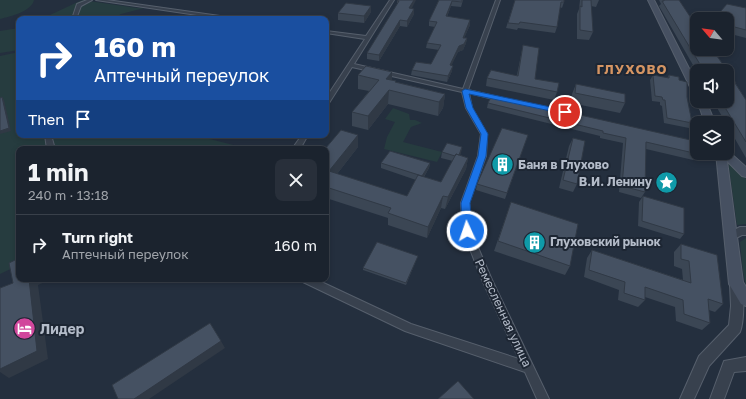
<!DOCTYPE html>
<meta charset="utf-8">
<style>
:root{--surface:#1b232e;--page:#282f3a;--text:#f1f3f6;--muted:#a0a4aa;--line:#39404a}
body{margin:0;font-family:"Golos Text",sans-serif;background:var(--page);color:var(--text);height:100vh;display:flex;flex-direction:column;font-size:15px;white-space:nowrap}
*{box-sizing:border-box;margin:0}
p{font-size:13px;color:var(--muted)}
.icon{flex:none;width:22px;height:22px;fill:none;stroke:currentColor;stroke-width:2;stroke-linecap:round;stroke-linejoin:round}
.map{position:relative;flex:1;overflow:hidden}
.sheet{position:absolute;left:16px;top:146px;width:313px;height:136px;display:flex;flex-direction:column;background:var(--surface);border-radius:8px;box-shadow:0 2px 6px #0003,0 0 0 1px var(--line)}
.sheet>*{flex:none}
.guide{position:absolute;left:16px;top:16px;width:313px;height:122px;border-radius:8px;box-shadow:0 2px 6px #0003,0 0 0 1px var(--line);background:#1a4fa0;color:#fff;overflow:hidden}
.needle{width:26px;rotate:299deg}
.controls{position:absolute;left:690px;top:12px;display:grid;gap:8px}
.controls a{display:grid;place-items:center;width:44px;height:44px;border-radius:8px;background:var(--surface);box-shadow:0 2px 6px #0003,0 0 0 1px var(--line);font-size:20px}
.pin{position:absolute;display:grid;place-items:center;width:34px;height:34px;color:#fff;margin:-17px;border:2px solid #fff;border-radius:50%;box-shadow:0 1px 4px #0007}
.me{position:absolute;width:44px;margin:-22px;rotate:357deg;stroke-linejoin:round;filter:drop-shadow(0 0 3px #0008)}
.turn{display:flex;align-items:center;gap:14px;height:84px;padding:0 12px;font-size:18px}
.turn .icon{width:52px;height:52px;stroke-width:2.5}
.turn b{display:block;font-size:28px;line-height:34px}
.then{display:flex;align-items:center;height:38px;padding:0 12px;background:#0003;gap:8px;font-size:15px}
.round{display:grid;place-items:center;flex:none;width:42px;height:42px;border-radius:8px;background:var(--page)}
.overview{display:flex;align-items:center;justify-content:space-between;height:68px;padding:0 12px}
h1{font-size:24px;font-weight:700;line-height:30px}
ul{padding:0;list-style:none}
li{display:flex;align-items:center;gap:12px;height:60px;padding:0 12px;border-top:1px solid var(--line)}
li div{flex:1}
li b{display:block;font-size:15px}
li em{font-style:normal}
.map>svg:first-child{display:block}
</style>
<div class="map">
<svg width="746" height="399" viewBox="0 0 746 399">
<rect width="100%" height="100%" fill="#242f3e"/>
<path fill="#263c3f" d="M0 0H34C31 12 11 16 0 19Z
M82 0 137 8H144L121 14 113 19H50V15Z
M19 28V50L0 53V31Z
M19 52V135H194L249 149H19V265L0 274V56Z
M393 108 409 114 410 120H415L422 123 411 127 403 142 442 152 437 162 384 149 387 137 395 122 385 119Z
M728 161 746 179V224L737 225Z
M746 238V286L743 271 740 242Z"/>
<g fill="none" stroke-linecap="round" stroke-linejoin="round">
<defs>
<path id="minor" d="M87 0H92L81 6 76 19H72L77 4Z
M96 0H107L234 18 236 19H224Z
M390 0H394L354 64 463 89 496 0H500L468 90 503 98 504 99 501 101 469 93 472 108 487 134 486 156 469 203 471 231 492 280 549 399H537L525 372 405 331 303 282 301 279H315L411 324 519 359 482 280 463 231 461 203 478 156 481 134 466 108 462 92 352 67 329 103 326 105V98L365 39 326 33V31L366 36Z
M45 135H51L55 149H47Z
M302 135H308L300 149H292Z"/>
<path id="tertiary" d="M740 227H746V235H742L730 241 726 240 725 237 726 234Z
M736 279 740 280C745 291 744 322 740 332L709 366 694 399H680L699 356 729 325 731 306 730 284 732 280Z
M746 357V371L734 372 724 399H710L724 361Z"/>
<path id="secondary" d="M648 0H654L697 84V96L693 93Z
M697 100 706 101 715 123H705Z
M727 150 746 167V177L742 176 727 161 743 282 746 287V306L741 304 729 284 716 153H727Z"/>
</defs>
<use href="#minor" stroke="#565f6c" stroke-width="2"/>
<use href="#tertiary" stroke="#565f6c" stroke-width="2"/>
<use href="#secondary" stroke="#565f6c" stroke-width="2"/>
<use href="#minor" fill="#38414e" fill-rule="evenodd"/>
<use href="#tertiary" fill="#38414e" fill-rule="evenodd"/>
<use href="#secondary" fill="#465061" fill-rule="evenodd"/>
</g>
<path fill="#3b4654" d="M398 0 412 8 414 14 407 27 400 26 379 61 367 59V53L397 5V1Z
M439 0H463L461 7 451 6 447 17 470 20V25L464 38H467L466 43 463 50 458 52 451 65 452 71 447 82 411 75 412 70 431 64 439 50 426 48 427 43 435 27 429 26V21Z
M515 0 564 2 562 8 560 7 557 27 555 33 518 28 517 30 506 28Z
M580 0H599L596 7 591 6 593 32 589 40 577 39V14L579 9Z
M659 0H679L681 4 736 83V84L746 100V158L727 125V123H726L713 101H727V71H697V72L659 6 661 4Z
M371 6V12L364 23 338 20V13Z
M746 8V38L727 33V19Z
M523 45 535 79 557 92 554 100 486 86 487 78 517 75Z
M392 72V80L396 81V82L445 94 443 108 438 116 388 104 368 130 352 126V112L369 91 358 89V75Z
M653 75 667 78 669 75 679 80 687 97 692 123 689 128 664 123 662 106 660 105V102L652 101 650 80Z
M576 84 625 103 620 113 571 103 572 94Z
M492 95 698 154 693 160 646 149 645 192 641 198 619 192 623 143 600 138V136L487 108 488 103Z
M528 135 505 199 476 190 477 184Z
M573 138 577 184 573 192 559 188 569 146Z
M358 147 337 174 407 196 416 180 381 168V163H430L429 168 424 177 441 182 453 161 441 158 442 152 462 147 460 155 468 158 466 169 445 209 441 208 427 238 388 225V218L326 198V149Z
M643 196 684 234 680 239 638 226 639 202Z
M511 202 570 266 565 275 494 251Z
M681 244 723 304 715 312 709 310 710 323 702 330 676 321 675 307 645 297V300L638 307 618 300 619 290 584 277 587 258 592 250 683 280 682 269 674 266V252Z
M417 258 406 285 363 270V268Z"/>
<path fill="#303945" d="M414 0H416L409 14V8Z
M452 1 451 6 445 21 446 16Z
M371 6V12L364 23V16Z
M414 9V14L407 27V21Z
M400 20V26L379 61V55Z
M470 20V25L462 43 463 38Z
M467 38 466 43 463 50 458 52 449 71 450 65 459 46Z
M453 66 452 71 447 82 448 76Z
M392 72V85L386 79Z
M389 90 388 104 368 130V116Z
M445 94 443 108 438 116 439 102Z
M2 97 4 100 11 131 0 134Z
M358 135V147L330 183 329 171Z
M462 147 461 153 457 162 458 157Z
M468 158 466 169 445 209 448 197Z
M430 163 429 168 421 181 422 176Z
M443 196 441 208 427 238 428 227Z
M29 279H51L38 285 48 359 9 378 0 372V369Z
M221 341 225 348 149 399H134Z"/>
<path fill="#455162" stroke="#303945" d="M398 0H414L409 8 414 9 407 21 400 20 379 55 367 53 399 1H397Z
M439 0H462V2L452 1 446 16 470 20 463 38H467L464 44 459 46 450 65 453 66 448 76 412 70 416 62 431 64 441 45 427 43 437 22 429 21Z
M515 0H564V2H561L557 27 520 22 519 24 508 23Z
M582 0H591L593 32 580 30V6L582 7Z
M664 0H679L697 27V49H712L736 83H735L746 100V142L721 101H727V71H704L662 1H664Z
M346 3 371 6 364 16 338 13Z
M727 4 746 8V30L727 25V19H714Z
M523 45 539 48 535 79 559 83 557 92 487 78 491 70 518 76Z
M366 66 392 72 386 79 396 81 395 82 445 94 439 102 389 90 368 116 352 112 379 80 358 75Z
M653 75 669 78V75L679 77V80L687 82V97L692 123 667 118 665 100H663L662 97 655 96Z
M576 84 625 94V103L575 93Z
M492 95 695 141 698 154 646 142 645 192 622 186 626 138 603 133V131L488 103Z
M2 97 9 128 0 131V98Z
M502 128 528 135 507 193 477 184Z
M341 130 358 135 329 171 407 196 418 175 441 182 456 154 468 158 448 197 443 196 428 227 388 213 391 208 326 187V149H325Z
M573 138 585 141 577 184 563 180Z
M447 143 462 147 459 155 456 154 455 156 442 152Z
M390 151 430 163 422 176 381 163Z
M643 196 684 208V234L642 221Z
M511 202 578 224 570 266 498 241Z
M377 242 418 256 406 283 363 268Z
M681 244 717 255 723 304 708 299 710 323 684 314 683 300 645 287V300L624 293 625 282 589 270 592 250 691 283 689 261 681 259Z
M19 258V279H29L37 351 0 369V288L13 283 9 263Z
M210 323 221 341 134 399H118L112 385Z
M458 381 474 399H438Z"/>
<path fill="#1a73e8" stroke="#114b97" d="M465 89 565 110 569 112 565 114 469 94 473 108 488 134 486 156 470 203 472 231 470 234H463L462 231 461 203 478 156 481 134 466 108 462 91Z"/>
<defs>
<symbol id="building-disc" viewBox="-11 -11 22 22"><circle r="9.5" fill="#0f9aa8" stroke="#1d2633"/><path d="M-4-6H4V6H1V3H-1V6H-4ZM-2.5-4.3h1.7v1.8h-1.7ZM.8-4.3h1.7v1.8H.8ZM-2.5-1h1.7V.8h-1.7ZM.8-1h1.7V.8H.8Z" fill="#fff"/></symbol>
<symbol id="sight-disc" viewBox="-11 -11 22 22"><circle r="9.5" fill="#0f9aa8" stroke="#1d2633"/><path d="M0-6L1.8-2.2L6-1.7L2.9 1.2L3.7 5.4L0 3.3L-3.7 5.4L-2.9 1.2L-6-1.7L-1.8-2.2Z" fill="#fff"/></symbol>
<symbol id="hotel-disc" viewBox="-11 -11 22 22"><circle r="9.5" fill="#d1479c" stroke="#1d2633"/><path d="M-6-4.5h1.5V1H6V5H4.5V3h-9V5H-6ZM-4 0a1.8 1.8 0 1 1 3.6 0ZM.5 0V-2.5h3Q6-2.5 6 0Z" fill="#fff"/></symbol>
</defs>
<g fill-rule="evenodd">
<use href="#building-disc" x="490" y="152" width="25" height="25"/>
<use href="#sight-disc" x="654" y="170" width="25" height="25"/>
<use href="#building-disc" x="522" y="230" width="25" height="25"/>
<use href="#hotel-disc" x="12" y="316" width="25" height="25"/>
</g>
<g text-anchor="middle" stroke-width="4" stroke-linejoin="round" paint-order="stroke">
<g font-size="12" font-weight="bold" fill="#b4bcc9" stroke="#1d2633" text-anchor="start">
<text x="518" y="169">Баня в Глухово</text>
<text x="652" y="186" text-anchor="end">В.И. Ленину</text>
<text x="550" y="246">Глуховский рынок</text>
</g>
<g font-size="12" fill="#b4bcc9" stroke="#1d2633">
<text transform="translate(503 313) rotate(65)" y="4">Ремесленная улица</text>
</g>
<g font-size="13" font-weight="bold" letter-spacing="1" fill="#d59563" stroke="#1d2633">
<text x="632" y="74">ГЛУХОВО</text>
</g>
<g font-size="14" font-weight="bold" fill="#b4bcc9" stroke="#1d2633" text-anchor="start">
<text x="40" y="334">Лидер</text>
</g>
</g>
</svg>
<div class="controls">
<a><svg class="needle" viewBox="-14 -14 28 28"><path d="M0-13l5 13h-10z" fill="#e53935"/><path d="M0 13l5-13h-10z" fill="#a0a4aa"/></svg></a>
<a><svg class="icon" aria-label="sound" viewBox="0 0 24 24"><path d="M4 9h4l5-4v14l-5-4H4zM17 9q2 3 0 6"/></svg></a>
<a><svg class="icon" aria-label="layers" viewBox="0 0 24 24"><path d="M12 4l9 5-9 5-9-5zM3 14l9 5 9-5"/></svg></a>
</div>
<div class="pin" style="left:565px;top:112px;background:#d93025"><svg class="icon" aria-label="arrive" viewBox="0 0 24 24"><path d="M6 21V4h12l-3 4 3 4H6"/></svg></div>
<svg class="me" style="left:467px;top:231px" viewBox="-20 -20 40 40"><circle r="17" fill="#1a73e8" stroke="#fff" stroke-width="3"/><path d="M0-11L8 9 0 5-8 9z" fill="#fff"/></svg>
<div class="guide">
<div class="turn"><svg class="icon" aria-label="right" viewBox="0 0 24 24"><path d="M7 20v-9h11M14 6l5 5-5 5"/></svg><div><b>160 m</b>Аптечный переулок</div></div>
<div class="then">Then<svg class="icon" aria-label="arrive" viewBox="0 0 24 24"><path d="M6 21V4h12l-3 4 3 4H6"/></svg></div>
</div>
<section class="sheet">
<div class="overview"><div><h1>1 min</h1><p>240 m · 13:18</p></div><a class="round"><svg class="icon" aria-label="close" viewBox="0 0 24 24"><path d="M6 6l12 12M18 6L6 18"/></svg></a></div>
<ul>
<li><svg class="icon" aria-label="right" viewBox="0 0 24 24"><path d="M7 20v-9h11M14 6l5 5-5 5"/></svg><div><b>Turn right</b><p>Аптечный переулок</p></div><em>160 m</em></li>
</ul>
</section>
</div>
